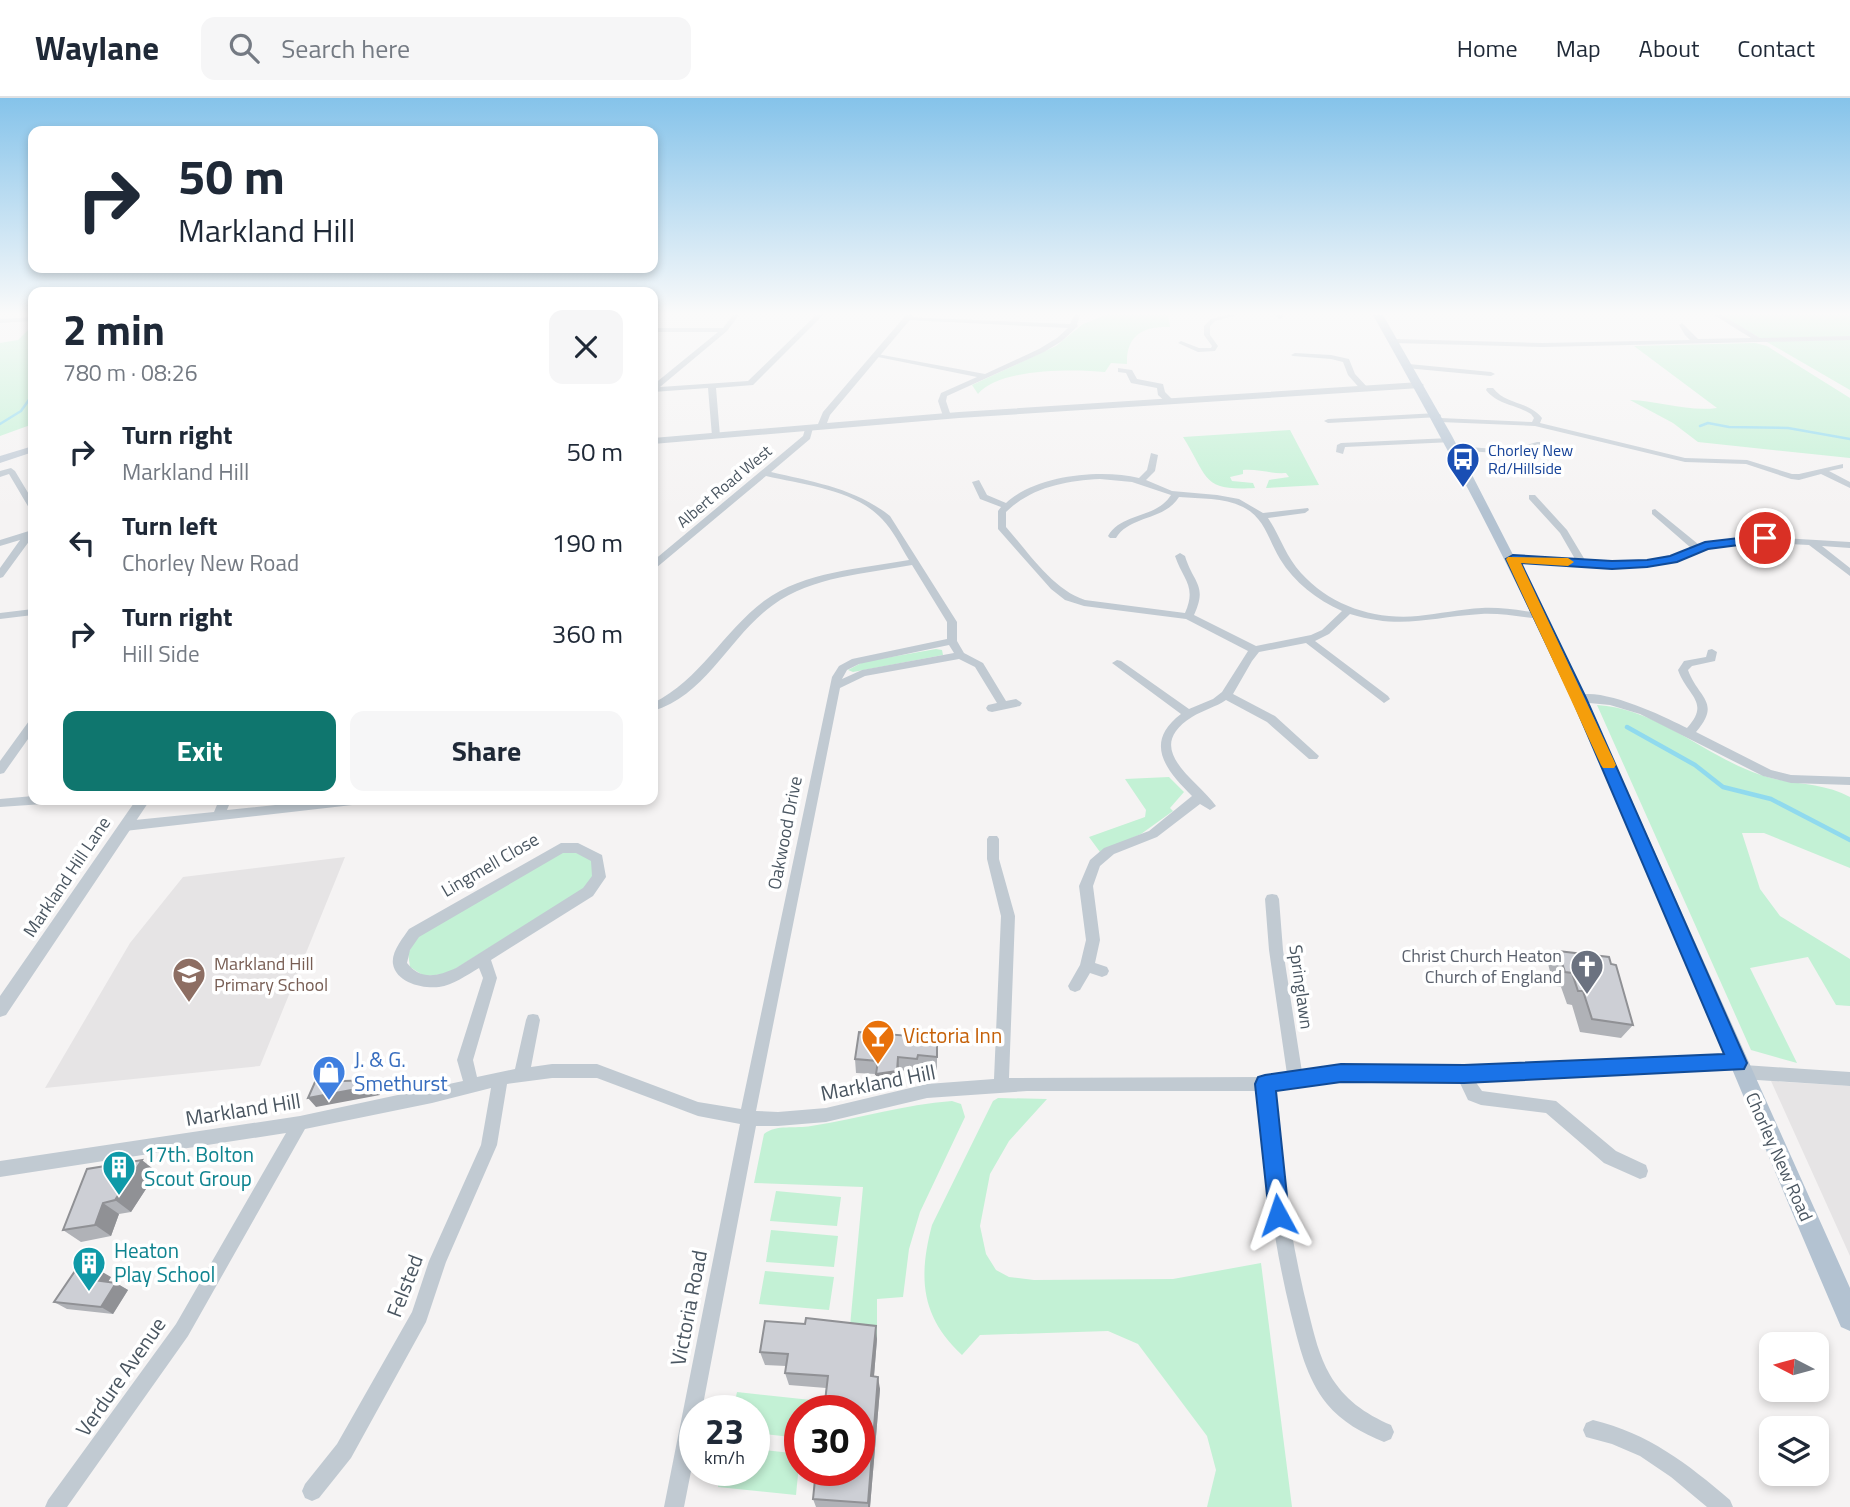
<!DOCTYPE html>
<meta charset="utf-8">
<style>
:root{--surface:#fff;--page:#f6f6f7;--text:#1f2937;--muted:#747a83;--line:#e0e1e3;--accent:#0f766e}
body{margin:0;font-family:"Titillium Web",sans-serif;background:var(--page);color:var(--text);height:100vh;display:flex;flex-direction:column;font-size:26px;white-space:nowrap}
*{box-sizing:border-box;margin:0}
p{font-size:23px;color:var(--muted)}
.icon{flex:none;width:38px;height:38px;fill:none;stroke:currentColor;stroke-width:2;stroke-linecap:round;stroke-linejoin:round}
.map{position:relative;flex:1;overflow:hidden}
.sheet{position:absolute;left:28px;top:189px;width:630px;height:518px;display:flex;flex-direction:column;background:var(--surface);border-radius:14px;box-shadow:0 4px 10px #0003}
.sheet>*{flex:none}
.hud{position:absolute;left:28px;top:28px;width:630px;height:147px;border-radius:14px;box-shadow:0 4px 10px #0003;background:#fff;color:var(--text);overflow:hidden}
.needle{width:46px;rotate:276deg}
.fabs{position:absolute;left:1759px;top:1234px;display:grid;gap:14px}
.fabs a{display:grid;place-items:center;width:70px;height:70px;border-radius:14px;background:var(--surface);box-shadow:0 4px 10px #0003;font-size:35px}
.speed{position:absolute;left:679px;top:1297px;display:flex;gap:14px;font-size:35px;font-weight:700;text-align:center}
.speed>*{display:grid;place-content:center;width:91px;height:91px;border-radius:50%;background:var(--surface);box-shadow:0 4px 10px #0003;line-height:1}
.speed small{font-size:18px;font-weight:400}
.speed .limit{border:10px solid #d22;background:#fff;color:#111}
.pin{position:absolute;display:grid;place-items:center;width:60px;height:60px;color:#fff;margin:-30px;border:4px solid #fff;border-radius:50%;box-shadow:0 2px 7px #0007}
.me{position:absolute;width:77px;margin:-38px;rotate:355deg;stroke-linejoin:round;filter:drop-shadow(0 0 5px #0008)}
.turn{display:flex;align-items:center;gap:24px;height:147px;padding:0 35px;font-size:32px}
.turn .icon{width:91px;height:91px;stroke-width:2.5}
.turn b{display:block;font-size:49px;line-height:60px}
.round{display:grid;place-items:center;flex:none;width:74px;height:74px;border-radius:14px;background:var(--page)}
.headline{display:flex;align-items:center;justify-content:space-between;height:119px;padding:0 35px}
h1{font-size:42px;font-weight:700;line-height:52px}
.cta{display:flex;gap:14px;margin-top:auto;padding:14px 35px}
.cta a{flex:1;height:80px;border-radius:14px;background:var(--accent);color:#fff;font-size:28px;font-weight:700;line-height:80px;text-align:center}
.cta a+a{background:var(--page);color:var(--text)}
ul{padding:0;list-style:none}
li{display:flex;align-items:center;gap:21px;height:91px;padding:0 35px}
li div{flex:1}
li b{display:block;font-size:26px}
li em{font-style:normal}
header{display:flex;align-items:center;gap:42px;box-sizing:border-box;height:98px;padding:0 35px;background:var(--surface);border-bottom:2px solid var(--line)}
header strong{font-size:33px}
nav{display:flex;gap:38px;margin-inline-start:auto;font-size:24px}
.search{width:490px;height:63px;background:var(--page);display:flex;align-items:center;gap:18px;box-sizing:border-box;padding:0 24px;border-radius:14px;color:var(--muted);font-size:26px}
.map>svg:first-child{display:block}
</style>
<header>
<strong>Waylane</strong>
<div class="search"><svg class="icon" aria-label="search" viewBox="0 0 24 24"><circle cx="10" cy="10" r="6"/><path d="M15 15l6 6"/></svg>Search here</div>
<nav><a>Home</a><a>Map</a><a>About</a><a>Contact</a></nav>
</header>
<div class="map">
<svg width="1850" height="1409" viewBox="0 0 1850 1409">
<rect width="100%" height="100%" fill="#f5f3f3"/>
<path fill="#e6e4e5" d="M345 759 260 968 45 990 130 845 183 779Z
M1771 983 1850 988V1158Z"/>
<path fill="#c3f1d5" d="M1106 217H1168L1170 229C1143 228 1126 237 1127 266L1111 265 1105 274C1074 271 999 270 978 296L972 287 1056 248 1083 226Z
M1723 217H1850V292L1729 222Z
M33 227V326L0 338V245L18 242Z
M1755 245 1767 248 1850 300V360L1698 344 1673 325 1630 302C1660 303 1688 314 1717 310L1634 248Z
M1290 332 1319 387 1266 390 1269 382 1289 379 1286 375C1271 376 1260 371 1243 372V376L1230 379 1232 383 1253 385 1255 390C1202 393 1209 381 1183 339Z
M936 551 942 552 943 557 853 574 848 572 863 564Z
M1597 607C1659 611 1704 658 1761 677 1790 687 1823 684 1850 699V770L1764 735H1742L1760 791 1780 818 1850 861V908L1836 907 1808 859 1750 870 1797 965 1751 952Z
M1169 679 1184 694 1170 710 1173 713 1141 736 1100 754 1089 739 1145 719 1146 712 1125 681Z
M561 754 579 755 592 763 594 776 588 788 447 876 424 878 410 869 408 855 418 838Z
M998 1000 1047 1001 1009 1043 990 1076 980 1128 986 1156 996 1172 1009 1179 1034 1182 1173 1181 1261 1165 1292 1409H1207L1216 1372 1207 1338 1138 1246 1108 1233 980 1237 962 1257C921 1219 918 1180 932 1127L993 1003Z
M952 1003 961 1006 965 1019 920 1114 909 1151 903 1199 877 1201V1241L849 1239 863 1089 754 1085 764 1036C776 1026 796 1031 811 1028 859 1021 905 1006 952 1003Z
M776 1093 841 1099 837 1128 770 1123Z
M771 1132 838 1138 834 1169 766 1164Z
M765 1173 834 1179 829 1212 759 1206Z
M737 1294 811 1302 809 1312H800V1340L754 1335V1312H733Z
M754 1351 800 1356 796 1397 718 1389 721 1372H754Z"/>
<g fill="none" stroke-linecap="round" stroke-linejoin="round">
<path stroke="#90daee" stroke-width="2.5" d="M0 326 21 313 33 296
M1700 328 1708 325 1729 329 1788 330 1850 341"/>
<path stroke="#90daee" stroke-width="4.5" d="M1627 629 1695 667 1723 689 1771 701 1850 742"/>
<path fill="#c1cad2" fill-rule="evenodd" d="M733 217H739L727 233 660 289 748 283 816 217H823L753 287 716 290 720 338 716 340 712 338 708 290 653 294V287L718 234H653V230H723Z
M1074 217H1080L1077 226 1078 228 1062 243 1044 254 947 298 946 303 951 318 947 320 943 318 938 303 941 295 977 279 873 258 877 256 985 276 1039 251 1057 240 1068 230 908 222 906 221V219L1070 226Z
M1226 217H1237L1215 223 1210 228V237L1218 248 1215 253 1198 254 1178 245 1181 243 1199 250H1211L1212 248 1204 237V228L1211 221Z
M1275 217H1282L1283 219 1280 221Z
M1714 217H1722L1760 240 1850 238V242L1542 249 1394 245 1391 243 1394 241 1542 245 1690 242 1685 237 1679 227 1682 225 1698 241 1751 240Z
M33 219V223L0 225V221Z
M1295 255 1331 257 1349 261 1355 276 1369 291 1362 293 1348 277 1343 264 1331 261 1293 258 1291 257Z
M1409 266 1491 274 1495 276 1491 278 1406 270 1405 268Z
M1118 270 1132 272 1137 281 1163 286 1165 294 1175 304 1168 306 1158 297 1157 290 1131 285 1126 275 1118 274Z
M1487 290H1493C1506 307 1529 303 1542 320L1540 325 1685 360 1747 362 1792 376H1799L1843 366V370L1829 373 1850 384V390L1821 376 1799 382 1791 381 1746 366 1685 364 1535 328 1440 324 1436 322 1440 320 1532 324 1534 320 1531 316C1515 306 1498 307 1486 292Z
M1437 315 1441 317 1440 319 1328 325 1324 323 1328 321Z
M806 328 813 330 810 341 771 374C813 384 855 390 890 418L957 524V543L964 555 983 565 1006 603 1016 601 1022 605 1020 608 992 614 988 613 986 610 988 607 997 605 975 569 959 561 865 578 840 590 756 1013 778 1014 826 1010 927 986 994 981 1001 818 987 761V741L989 738H997L999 741V761L1015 818 1009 980 1265 979 1287 976 1269 852 1265 801 1267 797 1272 796 1277 797 1279 801 1283 852 1302 974 1341 968 1464 969 1737 958 1742 960 1744 967 1850 974V988L1742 981 1737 979 1735 972 1475 983 1482 993 1556 1003 1616 1053 1646 1067 1648 1073 1646 1079 1640 1081 1604 1065 1546 1015 1481 1007 1468 1002 1459 983 1341 982 1273 992C1281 1067 1290 1142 1309 1216 1314 1236 1319 1258 1330 1277 1344 1301 1365 1316 1391 1327L1394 1334 1391 1341 1384 1344C1362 1335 1342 1324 1327 1306 1306 1280 1299 1247 1291 1216 1273 1143 1264 1068 1258 993H1027L927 1000 826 1024 778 1028H756L702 1312H695V1353L684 1409H664L740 1026 698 1018 597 980H552L507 986 497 1047 446 1164 426 1224 351 1360 319 1400 312 1403 305 1400 302 1393 305 1386 337 1346 412 1214 429 1163 481 1047 491 990 432 1005 305 1031 188 1238 67 1409H45L48 1402 176 1226 286 1035 0 1079V1063L300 1018 463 983 457 962 483 880 479 870C467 877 453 887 439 889 424 891 396 885 393 866 391 854 403 840 409 831L561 745H578L602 757 606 779 593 798 491 862 497 880 473 962 477 979 515 971 526 922 528 917 533 916 538 917 540 922 531 969 552 966H597L698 1004 741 1011 832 579 839 568 852 561 947 541V524L912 467C865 476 813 478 773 507 730 537 707 597 653 613V605C700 582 723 534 764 503 805 473 860 471 909 462 901 449 893 432 882 421 854 391 804 387 766 378L656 470 653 471V463L803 338ZM949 547 954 555 862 572 842 581 847 572 859 566ZM563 755H576L591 763 592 778 583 790 456 870C438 878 421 883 407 865L410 852 419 839Z
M1450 340 1454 342 1453 344 1345 349 1343 356 1336 354 1337 347 1341 345Z
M1537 344H1540V348L1509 356 1455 352 1451 350 1455 348 1509 352Z
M1151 355 1158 357 1155 373 1146 382 1172 393 1217 397 1239 401 1263 415 1308 410 1309 412 1305 415 1268 420C1280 438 1286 459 1301 475 1331 508 1374 522 1418 518 1439 516 1460 511 1482 510 1502 509 1522 513 1541 515L1546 518 1541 521C1521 519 1501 515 1481 516 1429 519 1403 532 1350 516L1329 536 1315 543 1388 598 1390 601 1384 605 1306 545 1259 554 1252 563 1233 596 1275 618 1319 658 1317 661H1309L1267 624 1226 602C1216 609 1203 612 1192 619 1141 651 1197 681 1216 708L1210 712 1200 706 1157 739 1114 756 1100 768 1093 788 1100 842 1095 865 1107 869 1109 873 1107 877 1102 879 1090 875 1080 892 1075 894 1070 892 1068 888 1080 867 1086 842 1079 788 1090 762 1104 750 1149 733 1192 698C1166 672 1143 645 1181 616L1112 565 1117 562 1121 563 1189 611 1213 601 1222 594 1248 553 1186 521 1084 508 1065 502 1051 491 998 431V413L1001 409 980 401 972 384 979 382 987 397 1006 405C1036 377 1101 371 1139 380L1147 372ZM1100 381 1132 384 1171 397C1156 421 1122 414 1108 438L1110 440H1116C1130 417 1164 423 1179 399 1200 401 1223 399 1243 409 1265 420 1268 441 1280 461 1294 484 1317 502 1342 513L1322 532 1311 537 1256 548 1194 517C1208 487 1193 485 1185 458L1180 455 1175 458C1183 482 1197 488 1185 515L1085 502C1053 492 1028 454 1006 429V414C1032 389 1065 383 1100 381Z
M11 370 15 373 33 403V413L29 410 9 376 0 379V373Z
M1529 397H1535L1567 432 1585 462C1623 464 1656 465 1691 450L1652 416V412L1655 411 1698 446 1750 438 1850 444V450L1822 448 1850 470V478L1809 447 1750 444 1707 450 1673 464 1626 470 1509 463 1507 461 1512 458 1575 461 1560 435 1529 401Z
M29 433 33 434V438L3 479 0 480V470L20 442 0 448V442Z
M33 511V517L0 521V515Z
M1712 551 1717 554 1715 563 1692 568 1688 572C1698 600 1722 604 1696 634L1771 672 1791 677 1850 679V687L1791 685 1763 678 1640 616 1610 607 1579 604 1573 600C1593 584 1666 619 1687 630 1711 604 1687 598 1678 572L1684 563 1706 559 1708 552Z
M33 622V634L4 675 0 676V663L29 623Z
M33 698V702H49L43 706 0 709V701Z
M219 702H231L227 712 323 702H367L361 706 125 733 121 731 119 728 121 725 125 723 214 714Z
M1593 1322C1648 1335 1688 1366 1730 1402L1733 1409H1707L1671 1379 1640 1358 1612 1346 1586 1339 1583 1332 1586 1325Z"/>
<path fill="#c1cad2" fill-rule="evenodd" d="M906 217H914L830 317 827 325 959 314 1420 284 1424 287 1420 290 959 320 653 346V340L818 326 823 314Z
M136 702H150L6 917 0 919V898Z"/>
<path fill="#c1cbd6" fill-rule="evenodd" d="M33 348V354L0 365V358Z"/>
<path fill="#b3c2d1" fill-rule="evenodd" d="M1373 217H1383L1452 338 1579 585 1850 1190V1233L1841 1229C1730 972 1629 710 1503 459 1462 377 1418 297 1373 217Z"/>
</g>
<path fill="#b0b2b7" d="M1558 853 1633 927 1621 940 1580 934 1572 907 1567 906 1561 889 1554 888 1548 866Z
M937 934V972L918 970 917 974 899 972 897 986 877 989 876 976 856 975 855 961Z
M87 1071 157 1074 131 1114 119 1116 111 1138 81 1144 63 1132Z
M111 1179 108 1184 116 1185 128 1192 113 1216 67 1211 54 1204Z
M877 1241 874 1278 880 1291 870 1409H816L813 1401 826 1290 789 1287 785 1275 786 1268 765 1267 760 1254Z"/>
<path fill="#909195" d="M898 959 899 972 897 986 877 989 876 976Z
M372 982 379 991 380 997 316 1009 308 1000Z
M142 1062 157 1074 131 1114 115 1102Z
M103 1105 119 1116 111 1138 95 1127Z
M99 1172 111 1179 105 1189 93 1182Z
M116 1185 128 1192 113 1216 101 1209Z
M876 1228 877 1241 873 1290 871 1278Z
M878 1279 880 1291 870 1409H868V1405Z"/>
<path fill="#cdcfd5" stroke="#909195" stroke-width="2" d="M1558 853 1609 859 1611 866 1616 867 1633 927 1592 921 1583 893H1578L1572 875 1565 874Z
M923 933 937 934V959L918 957 917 961 898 959 897 973 876 976 878 963 855 961 859 934 923 939Z
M372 982 373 988 308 1000 315 984Z
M142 1062 115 1102 103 1105 95 1127 63 1132 87 1071Z
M77 1170 99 1172 93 1182 116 1185 101 1209 54 1204Z
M806 1220 876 1228 871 1278 878 1279 868 1405 813 1401 816 1372H859V1312H824L828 1278 785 1275 788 1256 760 1254 765 1223 805 1226Z"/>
<linearGradient id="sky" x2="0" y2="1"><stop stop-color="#85c3ea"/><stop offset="0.52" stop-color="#fafafa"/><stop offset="1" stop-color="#fafafa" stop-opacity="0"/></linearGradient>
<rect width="1850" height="414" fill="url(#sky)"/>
<path fill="#1a73e8" stroke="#114b97" stroke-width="2" d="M1765 437 1769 438V443L1708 451 1677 464 1647 469 1612 471 1521 465 1586 600 1747 965 1744 971 1464 985 1341 984 1276 993 1289 1117 1285 1125 1278 1128 1270 1125 1255 986 1258 979 1265 977 1341 966 1464 967 1724 956 1572 600 1506 461 1513 457 1612 463 1647 462 1670 458 1705 444Z"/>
<path fill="#f59e0b" d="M1508 459 1568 460 1574 464 1568 468 1521 465 1616 667 1614 670H1603L1601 667 1506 461Z"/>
<defs>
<symbol id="bus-pin" viewBox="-11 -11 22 30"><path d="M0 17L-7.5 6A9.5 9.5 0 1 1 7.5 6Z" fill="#1a4fb4" stroke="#fff"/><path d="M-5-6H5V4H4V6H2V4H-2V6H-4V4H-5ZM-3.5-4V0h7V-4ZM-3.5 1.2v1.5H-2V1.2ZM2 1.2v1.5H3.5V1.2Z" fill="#fff"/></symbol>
<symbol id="church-pin" viewBox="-11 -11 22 30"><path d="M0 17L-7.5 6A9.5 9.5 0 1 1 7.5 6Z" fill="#6b7280" stroke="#fff"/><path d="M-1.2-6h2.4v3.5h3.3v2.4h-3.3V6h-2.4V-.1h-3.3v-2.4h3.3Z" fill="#fff"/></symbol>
<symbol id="school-pin" viewBox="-11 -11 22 30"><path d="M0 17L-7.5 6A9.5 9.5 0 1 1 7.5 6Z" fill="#8d6e63" stroke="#fff"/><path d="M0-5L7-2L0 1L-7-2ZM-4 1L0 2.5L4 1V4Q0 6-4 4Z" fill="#fff"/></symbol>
<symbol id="bar-pin" viewBox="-11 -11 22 30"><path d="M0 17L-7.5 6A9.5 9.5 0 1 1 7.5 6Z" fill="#e8710a" stroke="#fff"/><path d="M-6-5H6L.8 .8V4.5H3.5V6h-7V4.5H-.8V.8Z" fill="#fff"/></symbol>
<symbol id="shop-pin" viewBox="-11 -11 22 30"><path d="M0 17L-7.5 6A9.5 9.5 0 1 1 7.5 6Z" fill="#3f7fe0" stroke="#fff"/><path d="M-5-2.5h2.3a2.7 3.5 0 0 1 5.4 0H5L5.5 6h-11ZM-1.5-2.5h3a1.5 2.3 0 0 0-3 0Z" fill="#fff"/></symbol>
<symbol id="building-pin" viewBox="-11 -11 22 30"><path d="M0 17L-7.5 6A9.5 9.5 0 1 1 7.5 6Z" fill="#0f9aa8" stroke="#fff"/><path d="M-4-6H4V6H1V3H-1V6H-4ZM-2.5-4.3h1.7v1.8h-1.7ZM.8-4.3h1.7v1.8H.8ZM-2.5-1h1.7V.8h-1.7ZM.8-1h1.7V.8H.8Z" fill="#fff"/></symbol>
</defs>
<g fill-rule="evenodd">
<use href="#bus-pin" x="1444" y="342" width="38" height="52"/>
<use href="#church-pin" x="1568" y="849" width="38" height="52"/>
<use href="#school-pin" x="170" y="857" width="38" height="52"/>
<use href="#bar-pin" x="859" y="919" width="38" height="52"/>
<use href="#shop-pin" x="310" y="955" width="38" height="52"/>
<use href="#building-pin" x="100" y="1050" width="38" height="52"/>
<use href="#building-pin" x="70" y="1146" width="38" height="52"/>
</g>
<g text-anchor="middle" stroke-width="7" stroke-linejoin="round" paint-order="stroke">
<g font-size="16" fill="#164399" stroke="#fff" text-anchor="start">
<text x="1488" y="358">Chorley New<tspan x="1488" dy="18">Rd/Hillside</tspan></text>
</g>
<g font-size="16" fill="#4a5661" stroke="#fff">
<text transform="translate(724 388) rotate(-40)" y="6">Albert Road West</text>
</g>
<g font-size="18" fill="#4a5661" stroke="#fff">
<text transform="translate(785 735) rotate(-79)" y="6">Oakwood Drive</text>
<text transform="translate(490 767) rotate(-30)" y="6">Lingmell Close</text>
<text transform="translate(67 779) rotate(-56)" y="6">Markland Hill Lane</text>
<text transform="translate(1301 889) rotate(82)" y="6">Springlawn</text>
<text transform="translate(1779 1059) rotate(66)" y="6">Chorley New Road</text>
</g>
<g font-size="18" fill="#5b616d" stroke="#fff" text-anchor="end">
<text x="1562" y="864">Christ Church Heaton<tspan x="1562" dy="21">Church of England</tspan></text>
</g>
<g font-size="18" fill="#785e54" stroke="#fff" text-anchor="start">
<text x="214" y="872">Markland Hill<tspan x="214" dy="21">Primary School</tspan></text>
</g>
<g font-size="21" fill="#c56008" stroke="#fff" text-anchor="start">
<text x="903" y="945">Victoria Inn</text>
</g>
<g font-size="21" fill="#366cbe" stroke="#fff" text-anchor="start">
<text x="354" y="969">J. &amp; G.<tspan x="354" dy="24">Smethurst</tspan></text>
</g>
<g font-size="21" fill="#4a5661" stroke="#fff">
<text transform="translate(878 985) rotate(-11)" y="7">Markland Hill</text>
<text transform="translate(243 1012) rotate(-9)" y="7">Markland Hill</text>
<text transform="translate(405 1188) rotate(-69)" y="7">Felsted</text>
<text transform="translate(689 1210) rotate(-79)" y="7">Victoria Road</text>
<text transform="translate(121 1279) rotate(-55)" y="7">Verdure Avenue</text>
</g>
<g font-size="21" fill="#0d838f" stroke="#fff" text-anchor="start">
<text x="144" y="1064">17th. Bolton<tspan x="144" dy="24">Scout Group</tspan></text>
<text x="114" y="1160">Heaton<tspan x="114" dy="24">Play School</tspan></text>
</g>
</g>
</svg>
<div class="fabs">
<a><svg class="needle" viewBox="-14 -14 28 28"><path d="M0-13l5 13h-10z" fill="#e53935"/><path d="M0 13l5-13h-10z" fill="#747a83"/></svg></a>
<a><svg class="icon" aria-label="layers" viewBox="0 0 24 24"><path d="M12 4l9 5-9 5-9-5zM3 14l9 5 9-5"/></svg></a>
</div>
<div class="speed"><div>23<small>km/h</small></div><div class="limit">30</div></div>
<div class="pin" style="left:1765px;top:440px;background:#d93025"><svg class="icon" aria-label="arrive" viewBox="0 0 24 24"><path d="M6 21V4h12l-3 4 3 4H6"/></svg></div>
<svg class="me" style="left:1278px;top:1117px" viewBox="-20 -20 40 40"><path d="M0-17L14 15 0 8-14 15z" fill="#1a73e8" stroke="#fff" stroke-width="4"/></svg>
<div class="hud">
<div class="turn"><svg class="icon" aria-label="right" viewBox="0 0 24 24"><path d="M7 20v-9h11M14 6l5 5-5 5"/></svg><div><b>50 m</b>Markland Hill</div></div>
</div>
<section class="sheet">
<div class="headline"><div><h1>2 min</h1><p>780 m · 08:26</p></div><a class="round"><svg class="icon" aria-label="close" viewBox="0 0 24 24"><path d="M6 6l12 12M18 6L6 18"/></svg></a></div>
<ul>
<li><svg class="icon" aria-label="right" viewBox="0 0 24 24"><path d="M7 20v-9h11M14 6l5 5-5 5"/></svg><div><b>Turn right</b><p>Markland Hill</p></div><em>50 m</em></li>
<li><svg class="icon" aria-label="left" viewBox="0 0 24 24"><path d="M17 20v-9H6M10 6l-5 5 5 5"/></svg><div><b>Turn left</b><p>Chorley New Road</p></div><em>190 m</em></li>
<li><svg class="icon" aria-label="right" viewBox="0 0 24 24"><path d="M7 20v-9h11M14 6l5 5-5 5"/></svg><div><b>Turn right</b><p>Hill Side</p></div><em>360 m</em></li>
</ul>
<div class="cta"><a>Exit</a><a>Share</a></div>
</section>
</div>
